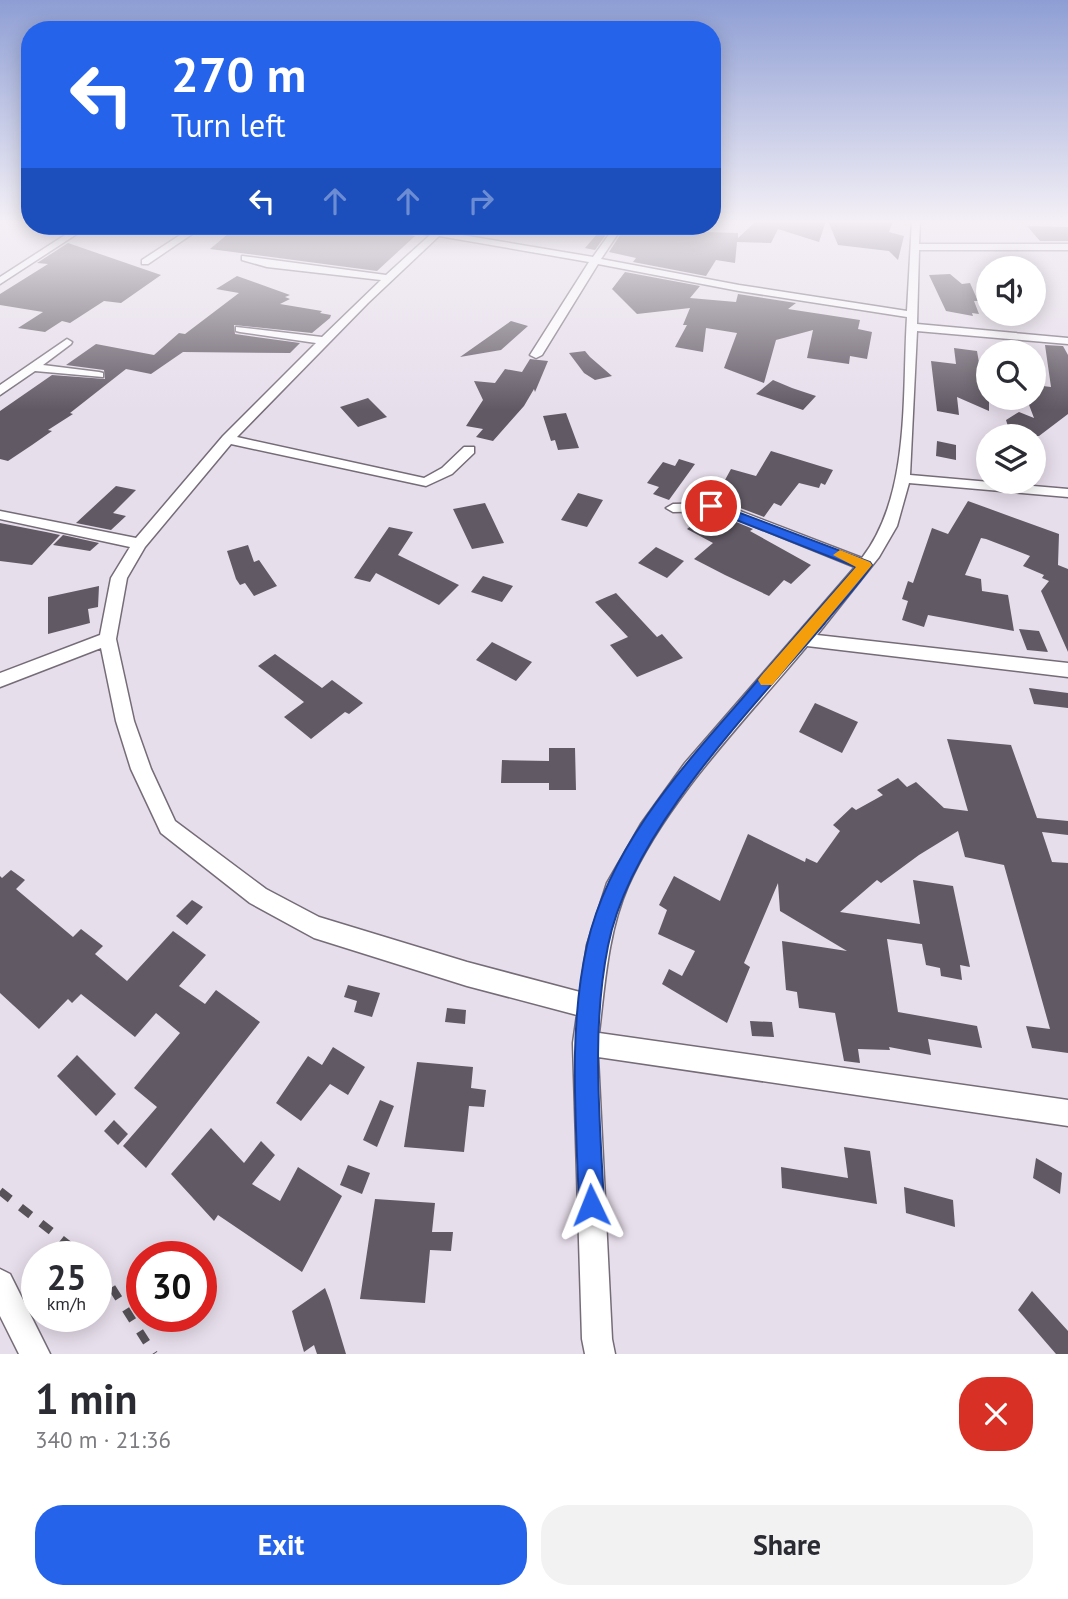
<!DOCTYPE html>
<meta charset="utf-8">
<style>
:root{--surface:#fff;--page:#f2f2f3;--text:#2b2b33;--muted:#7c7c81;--accent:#2563eb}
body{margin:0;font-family:"PT Sans",sans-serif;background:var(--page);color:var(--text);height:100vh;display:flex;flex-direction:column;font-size:26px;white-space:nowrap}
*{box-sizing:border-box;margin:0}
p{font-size:23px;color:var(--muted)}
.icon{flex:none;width:38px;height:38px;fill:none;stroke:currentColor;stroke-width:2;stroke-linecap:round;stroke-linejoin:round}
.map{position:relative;height:1354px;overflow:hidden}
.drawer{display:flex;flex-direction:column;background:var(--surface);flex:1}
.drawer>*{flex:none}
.top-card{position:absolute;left:21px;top:21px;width:700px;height:214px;border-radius:28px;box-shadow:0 4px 18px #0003;background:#2563eb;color:#fff;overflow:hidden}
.buttons{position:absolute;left:976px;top:256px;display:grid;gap:14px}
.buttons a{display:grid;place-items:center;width:70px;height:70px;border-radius:50%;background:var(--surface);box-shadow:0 4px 18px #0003;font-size:35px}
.speed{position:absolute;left:21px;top:1241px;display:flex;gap:14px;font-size:35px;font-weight:700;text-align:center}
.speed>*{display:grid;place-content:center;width:91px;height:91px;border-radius:50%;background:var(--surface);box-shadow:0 4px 18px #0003;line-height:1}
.speed small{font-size:18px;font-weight:400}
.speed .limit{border:10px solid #d22;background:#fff;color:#111}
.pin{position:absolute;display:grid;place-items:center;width:60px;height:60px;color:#fff;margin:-30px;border:4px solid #fff;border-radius:50%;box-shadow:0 2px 7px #0007}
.me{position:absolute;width:77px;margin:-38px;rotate:358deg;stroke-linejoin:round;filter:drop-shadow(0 0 5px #0008)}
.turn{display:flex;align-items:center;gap:24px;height:147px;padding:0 35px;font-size:32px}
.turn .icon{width:91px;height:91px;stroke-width:2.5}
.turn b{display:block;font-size:49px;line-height:60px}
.lanes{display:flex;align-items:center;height:66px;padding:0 35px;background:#0003;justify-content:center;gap:35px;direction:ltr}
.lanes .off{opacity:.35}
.round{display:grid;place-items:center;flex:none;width:74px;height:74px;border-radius:28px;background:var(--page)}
.head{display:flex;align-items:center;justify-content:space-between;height:119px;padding:0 35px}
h1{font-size:42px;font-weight:700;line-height:52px}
.action{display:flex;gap:14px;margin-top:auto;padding:14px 35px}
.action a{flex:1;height:80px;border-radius:28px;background:var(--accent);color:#fff;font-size:28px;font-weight:700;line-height:80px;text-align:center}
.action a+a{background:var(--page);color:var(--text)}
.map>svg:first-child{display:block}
</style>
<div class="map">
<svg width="1068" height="1354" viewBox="0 0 1068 1354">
<rect width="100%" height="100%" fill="#e7deeb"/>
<path fill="#615964" d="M756 221H826L819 242 778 229 771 243 737 242 735 263 716 260 706 276 633 262 636 258 609 252 626 226H680L677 231 738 233V238Z
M828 221H893L889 232 904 236 898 260 889 251 838 245Z
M222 226H370L415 236 377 271 210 249 229 233Z
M604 226H612L595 250 585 248Z
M1027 226 1068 227V241H1040Z
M68 243 161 275 121 303 104 301 70 323 62 321 45 332 18 328 43 312 0 305V294L48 264 37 263Z
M625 272 700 286 690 298 736 302 738 294 796 303 788 309 860 320 858 329 872 332 867 359 850 356 849 364 807 358 813 330 776 340 764 383 724 368 737 333 706 328 703 352 675 347 687 325H683L690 308 637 314 612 289Z
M950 274 962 284 970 283 978 301H974L979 314 972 313 973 316 946 311 929 275Z
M237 276 290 295 285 297 290 299 280 304 322 311 320 313 331 315 330 318 312 333 234 325 235 334 300 343 290 353 183 352 151 374 126 369 70 413 73 414 48 430 52 431 32 445 8 461 0 459V411L52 375 105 379 104 370 66 365 96 344 154 355 179 333 185 334 239 293 216 289Z
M511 321 528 326 501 350 460 357Z
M1045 345 1063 346 1068 355V414L1039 436H1011L1006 420 1019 412 1034 418 1026 397H1034V385L1051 387Z
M954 348 977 351 982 380H989V411L957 397 959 415 937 411 931 361 956 364Z
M585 351 590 357 612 376 595 380 584 373 569 353Z
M530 359 548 361 535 392 534 389 524 406 493 441 476 437 483 429 466 426 483 400 474 381 495 383 505 369 522 372Z
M773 380 792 388 816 396 803 410 756 394Z
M368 398 387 417 358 427 340 407Z
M566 413 579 448 558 450 555 440 551 441 543 416Z
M937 441 956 445V460L936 456Z
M771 451 833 470 825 485 821 483 819 488 799 483 781 506 774 503 764 517 722 501 733 493 720 489 731 469 756 476Z
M679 459 695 464 669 500 653 494 659 487 647 483 653 475 663 462 675 466Z
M116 486 136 490 113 513 126 516 111 530 76 523Z
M578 493 603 500 587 527 561 520Z
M968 501 1059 534 1058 565 1068 569V652L1041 591 1049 581 1042 578 1044 575 1023 566 1030 556 986 539 981 538 965 575 981 579 982 591 1008 595 1014 631 928 615 924 627 902 620 908 601 902 599 908 581 913 583 932 528 948 534Z
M485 503 504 543 472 549 453 509Z
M706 514H717L753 529 750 531 811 565 791 584 784 580 769 596 725 575 694 559 713 543 687 529Z
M0 523 46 532 60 535 32 565 0 561Z
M389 527 413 532 398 555 459 585 439 605 376 573 370 582 354 578Z
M63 535 99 543 90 551 53 545Z
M248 545 254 562 259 560 277 586 254 596 245 583 240 585 236 579 227 551Z
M656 547 684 561 667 578 638 563Z
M483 576 513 586 502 602 471 592Z
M99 586 98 607 88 609 90 623 48 634V597Z
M616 593 657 637 662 634 683 658 637 677 610 645 628 637 595 602Z
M1019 629 1039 631 1048 652 1027 650Z
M492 642 532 662 516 681 476 660Z
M275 654 322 688 332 680 363 703 349 714 345 712 311 739 284 717 304 702 258 666Z
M1029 688 1068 693V708L1034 704Z
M815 703 858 722 842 753 799 732Z
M947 739 1011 745 1037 818 1068 821V835L1042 832 1052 862 1068 863V1053L1032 1048 1026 1026 1050 1029 1004 865 965 857 958 831 919 855 881 883 877 880 840 912 920 924 913 880 953 886 970 967 960 965 962 980 941 976 940 968 926 965 922 944 887 939 898 1012 977 1026 982 1048 928 1039 931 1055 889 1047 890 1050 858 1049 860 1063 844 1061 835 1013 799 1008 797 992 786 990 782 941 847 951 780 911 778 883 744 963 750 967 727 1023 662 984 669 969 682 976 695 951 658 934 667 910 659 905 674 876 720 901 748 834 805 862 806 858 817 863 840 831 833 825 852 807 856 810 883 795 877 790 898 778 907 787 916 782 944 808 968 811Z
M549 748H575L576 790H549V783H501L502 760 549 761Z
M11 870 25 880 16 889 73 937 81 929 103 946 95 954 127 981 173 931 206 955 179 986 205 1004 216 990 260 1022 146 1168 123 1146 157 1107 134 1088 180 1033 156 1013 135 1037 81 994 72 1003 68 999 39 1029 0 993V876L2 878Z
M192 900 203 907 187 925 176 916Z
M348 985 380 993 372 1017 354 1012 357 1001 344 997Z
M447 1008 466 1010 465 1024 445 1022Z
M750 1021 772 1022 774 1037 752 1036Z
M333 1047 365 1067 348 1095 330 1084 301 1121 276 1103 308 1056 322 1065Z
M77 1055 116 1094 96 1116 57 1076Z
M417 1062 473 1067 471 1088 486 1090 484 1107 469 1106 464 1152 404 1147Z
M380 1100 394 1106 377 1147 363 1140Z
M114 1120 128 1134 118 1145 104 1131Z
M211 1128 244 1163 261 1141 275 1155 252 1184 280 1201 298 1167 342 1196 302 1272 218 1215 214 1221 171 1174Z
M844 1147 870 1151 877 1204 782 1188 781 1167 848 1178Z
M1036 1158 1062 1173 1060 1194 1033 1178Z
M348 1165 370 1173 362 1194 340 1185Z
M904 1187 953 1200 955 1227 906 1213Z
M375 1199 435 1203 432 1232H453L451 1251 430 1250 425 1303 360 1299Z
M325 1288 330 1301 346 1354H317L314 1345 304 1352 292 1311Z
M1032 1291 1068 1331V1354H1056L1018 1310Z"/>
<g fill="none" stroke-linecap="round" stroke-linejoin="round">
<defs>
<path id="minor" d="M912 221H920L919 244H1068V250H919L917 324 1068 338V344L917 331 910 475 1068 489V497L909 483 897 526 879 557 817 635 1068 663V677L807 646C747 718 666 800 628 886 608 932 605 983 599 1033L1068 1100V1126L598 1057 612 1339 615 1354H585L582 1339 573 1043 577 1015 467 986 314 938 250 903 161 833 131 769 116 721 101 648 0 687V673L100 635 111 578 130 547 0 519V511L136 538 223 436 316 343 240 332 236 331V327L322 337 381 280 267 267 242 260V256L386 275 430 235 385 226 435 230 440 226H449L444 232 593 257 615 226H623L601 259 739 285 907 311ZM439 236 589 262 530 355 536 358 542 355 598 264 739 291 907 317C902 394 911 494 862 558L719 503 673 504 666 508 673 512 717 511 855 567 685 763 641 824 607 883 587 945 580 992 467 962 319 917 266 889 175 821 151 769 134 721 116 639 127 578 145 547 231 444 426 486 452 474 474 453V447H464L442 468 424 478 237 437 368 303Z
M79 226H89L0 284V277Z
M194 226H204L148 264H142V260Z
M67 339 72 342 71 344 43 365 99 372 103 373V377L35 371 0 395V385Z
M0 1269 10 1274 50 1354H19L0 1316Z"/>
</defs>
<use href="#minor" stroke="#756c78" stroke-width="3"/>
<use href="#minor" fill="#fff" fill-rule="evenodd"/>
<path stroke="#565258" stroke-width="8" stroke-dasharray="13 13" stroke-linecap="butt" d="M0 1191 83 1256
M96 1267 102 1272 154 1354"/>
</g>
<linearGradient id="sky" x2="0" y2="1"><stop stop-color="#8e9ed4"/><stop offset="0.54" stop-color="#f4f0f6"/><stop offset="1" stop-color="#f4f0f6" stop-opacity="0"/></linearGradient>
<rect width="1068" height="410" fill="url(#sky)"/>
<path fill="#2563eb" stroke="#184099" stroke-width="2" d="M711 502 870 562 872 565C858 586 840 604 825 623 751 710 630 832 608 946 591 1031 600 1118 604 1205L600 1214 591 1217 582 1214 579 1205C576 1118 568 1030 587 945 609 849 678 772 741 700 779 655 817 611 856 567L706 508V503Z"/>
<path fill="#f59e0b" d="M840 550 870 562 872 565 772 685H761L758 680 761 676 856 567 833 555Z"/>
</svg>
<div class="buttons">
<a><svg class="icon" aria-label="sound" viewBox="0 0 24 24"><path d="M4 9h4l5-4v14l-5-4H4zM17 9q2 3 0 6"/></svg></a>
<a><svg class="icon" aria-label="search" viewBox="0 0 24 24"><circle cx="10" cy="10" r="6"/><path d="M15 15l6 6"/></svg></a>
<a><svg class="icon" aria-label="layers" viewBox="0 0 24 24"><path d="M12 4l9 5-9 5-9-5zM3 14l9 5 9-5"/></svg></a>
</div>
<div class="speed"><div>25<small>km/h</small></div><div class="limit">30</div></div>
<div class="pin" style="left:711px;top:506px;background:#d93025"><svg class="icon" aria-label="arrive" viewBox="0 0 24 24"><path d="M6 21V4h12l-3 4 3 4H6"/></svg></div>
<svg class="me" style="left:591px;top:1205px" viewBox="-20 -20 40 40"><path d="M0-17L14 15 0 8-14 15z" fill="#2563eb" stroke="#fff" stroke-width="4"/></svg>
<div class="top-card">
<div class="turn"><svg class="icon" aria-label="left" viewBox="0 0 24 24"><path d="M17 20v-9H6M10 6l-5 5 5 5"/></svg><div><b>270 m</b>Turn left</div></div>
<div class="lanes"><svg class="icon" aria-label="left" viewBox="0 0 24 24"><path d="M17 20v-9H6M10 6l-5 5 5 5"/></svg><svg class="icon off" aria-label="ahead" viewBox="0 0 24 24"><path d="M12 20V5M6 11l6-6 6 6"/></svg><svg class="icon off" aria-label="ahead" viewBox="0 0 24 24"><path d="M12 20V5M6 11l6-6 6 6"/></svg><svg class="icon off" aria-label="right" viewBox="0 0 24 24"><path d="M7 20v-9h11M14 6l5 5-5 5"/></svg></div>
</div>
</div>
<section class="drawer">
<div class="head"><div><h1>1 min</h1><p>340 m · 21:36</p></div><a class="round" style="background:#d93025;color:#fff"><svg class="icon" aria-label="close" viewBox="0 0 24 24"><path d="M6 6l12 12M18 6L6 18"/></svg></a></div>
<div class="action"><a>Exit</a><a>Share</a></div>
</section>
